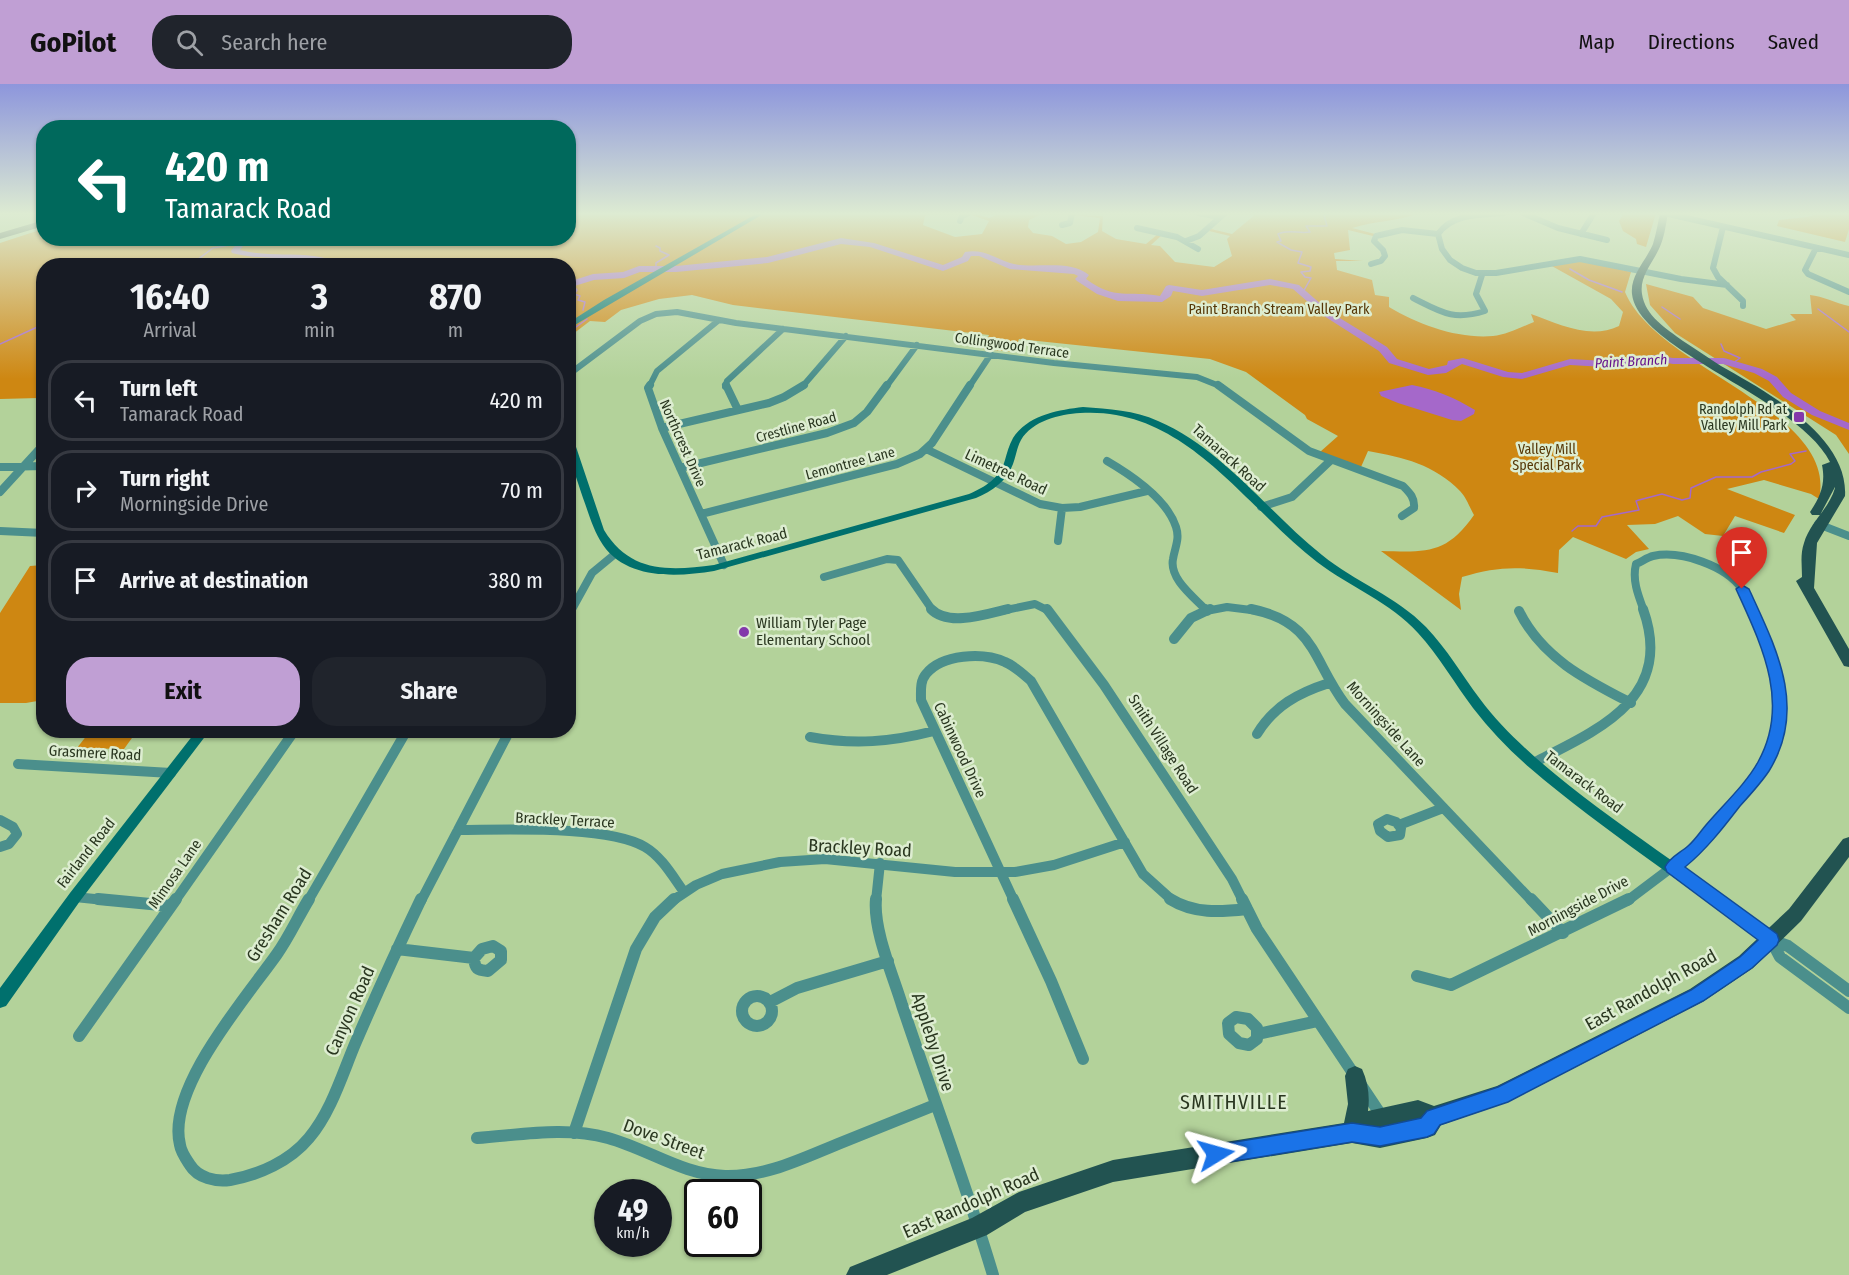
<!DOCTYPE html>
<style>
:root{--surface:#171b24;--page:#20242c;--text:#f1f3f6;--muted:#9ea1a6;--line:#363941;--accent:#c09fd4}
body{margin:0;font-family:"Fira Sans Condensed",sans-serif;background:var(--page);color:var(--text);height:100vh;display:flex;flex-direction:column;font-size:22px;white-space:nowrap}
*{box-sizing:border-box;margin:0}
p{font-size:20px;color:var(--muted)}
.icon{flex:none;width:33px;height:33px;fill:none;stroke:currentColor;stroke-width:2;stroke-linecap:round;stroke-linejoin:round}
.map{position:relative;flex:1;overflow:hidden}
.drawer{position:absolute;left:36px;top:174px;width:540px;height:480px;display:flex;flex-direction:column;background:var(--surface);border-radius:24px;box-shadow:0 2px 4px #0004}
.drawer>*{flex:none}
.guide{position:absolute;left:36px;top:36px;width:540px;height:126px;border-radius:24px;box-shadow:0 2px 4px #0004;background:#00695c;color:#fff;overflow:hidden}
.speed{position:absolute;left:594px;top:1095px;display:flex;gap:12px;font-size:30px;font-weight:700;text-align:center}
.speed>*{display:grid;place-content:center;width:78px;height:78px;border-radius:50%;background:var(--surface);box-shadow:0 2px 4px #0004;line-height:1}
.speed small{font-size:15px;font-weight:400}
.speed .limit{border:3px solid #111;border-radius:9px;background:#fff;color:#111}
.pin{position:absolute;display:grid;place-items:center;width:51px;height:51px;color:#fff;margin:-62px -26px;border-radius:50% 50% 50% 0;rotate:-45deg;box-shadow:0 0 6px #0007}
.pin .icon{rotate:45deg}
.me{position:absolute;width:66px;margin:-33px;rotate:82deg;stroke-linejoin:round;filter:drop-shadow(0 0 4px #0008)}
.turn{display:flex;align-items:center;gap:21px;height:126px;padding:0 30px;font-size:27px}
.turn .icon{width:78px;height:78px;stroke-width:2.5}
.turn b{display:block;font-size:42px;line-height:51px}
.eta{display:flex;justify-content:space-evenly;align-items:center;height:102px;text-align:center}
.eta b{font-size:36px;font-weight:700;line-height:42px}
.action{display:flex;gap:12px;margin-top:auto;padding:12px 30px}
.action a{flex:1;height:69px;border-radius:24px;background:var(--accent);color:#111;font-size:24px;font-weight:700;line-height:69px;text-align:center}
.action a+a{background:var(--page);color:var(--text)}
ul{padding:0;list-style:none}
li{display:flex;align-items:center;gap:18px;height:81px;margin:0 12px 9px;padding:0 18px;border:3px solid var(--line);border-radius:24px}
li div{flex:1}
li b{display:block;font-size:22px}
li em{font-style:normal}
header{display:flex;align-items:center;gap:36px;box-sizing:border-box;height:84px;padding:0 30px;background:var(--accent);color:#111}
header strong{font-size:28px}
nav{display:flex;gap:33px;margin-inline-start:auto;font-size:21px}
.search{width:420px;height:54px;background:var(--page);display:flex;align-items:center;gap:15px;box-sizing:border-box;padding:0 21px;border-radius:24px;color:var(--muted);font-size:22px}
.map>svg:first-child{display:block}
</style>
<header>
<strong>GoPilot</strong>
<div class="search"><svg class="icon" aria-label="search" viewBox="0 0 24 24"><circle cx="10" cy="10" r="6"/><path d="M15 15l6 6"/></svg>Search here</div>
<nav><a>Map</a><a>Directions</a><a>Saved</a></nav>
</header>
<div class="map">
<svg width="1849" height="1191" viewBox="0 0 1849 1191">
<rect width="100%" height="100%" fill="#b3d29a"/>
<path fill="#ce8712" d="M569 129H931L925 132 923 141 955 153 982 150 989 137 969 130 972 129 989 134 1000 129H1069L1068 131 1043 129 1029 136 1028 143 1033 149 1052 152 1066 160 1081 158 1098 148 1100 134 1074 131 1103 132 1102 147 1116 155 1146 160 1158 150 1162 151 1151 161 1160 162 1175 178 1214 183 1232 172 1227 155 1230 152 1209 147 1211 145 1232 150 1257 129H1419C1399 137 1374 137 1352 144L1375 150 1373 152 1348 146 1350 166 1334 169 1335 175 1363 177H1336L1337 186 1372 196 1375 211 1389 213V223C1419 241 1458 255 1493 252 1506 251 1521 243 1534 238L1531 230C1559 240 1590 256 1619 242L1623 228 1611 215 1550 181 1581 176 1631 188 1625 208C1656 284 1839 327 1819 415L1811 410 1764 396 1727 405 1795 431 1784 449 1735 432 1723 452 1705 450 1678 432 1655 440 1627 441 1649 465 1636 468 1626 475 1573 453 1559 466 1558 489C1520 482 1499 482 1462 493L1459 510 1461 526 1381 467C1426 468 1446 471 1474 431 1470 424 1466 413 1460 407 1435 381 1403 373 1368 367L1361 383 1320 368 1338 352 1307 335 1305 331 1246 288 1210 275 1047 258 1019 255 1014 268 983 265 989 251 733 221 692 211 659 215 621 226 605 238 590 237 569 253 568 182H44L43 319 39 314 0 315V159L43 145 44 154H568Z
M1624 129H1656L1646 163 1637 160 1636 155 1623 147 1619 137Z
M1822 129H1849V145L1845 158 1777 142 1779 136 1807 133Z
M1646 200 1693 213 1703 224 1766 245 1796 236 1790 230H1812L1810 211C1823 212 1835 219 1849 222V370L1836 351 1675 249 1650 221Z
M43 481V616L26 619H0V529L30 482Z
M91 646H137V647L124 665 77 664Z"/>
<path fill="#a568ca" d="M1412 301C1434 305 1455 314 1475 326L1474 330 1461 337 1452 336 1398 319 1381 312 1379 308Z"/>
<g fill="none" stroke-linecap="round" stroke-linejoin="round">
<path stroke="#a568ca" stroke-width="1.5" d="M656 162 660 164V167L669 171 656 179V185
M136 182 197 176 213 164 241 159
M1570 185 1589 196 1622 208
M572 200 577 206 574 210 580 212 578 216 585 218 583 226
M1303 208 1311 194 1305 193 1301 188 1310 187 1311 183 1298 179 1302 168 1291 166 1277 158 1281 157 1278 150C1289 145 1299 150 1310 148L1306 142H1327L1324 131 1333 129
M1662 223 1680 235
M1818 225 1849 248
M568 249 587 235
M0 260 44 240
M1721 260 1724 267 1740 274 1733 279
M1572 447 1578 442H1596L1602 433 1639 426 1636 417 1639 416 1662 410 1682 416 1690 414 1691 404 1716 393H1752L1761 388 1791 380 1795 377 1790 370 1806 367"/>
<path fill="#a568ca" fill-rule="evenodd" d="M236 154H244L245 159 240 166C270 174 300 167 329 175L333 182H321V178C292 171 262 177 232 169L231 167 237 159Z
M841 154 874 159 943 181 962 173 965 168C983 165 993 173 1010 179 1033 186 1069 174 1089 191L1086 195C1116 217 1127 206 1160 212L1166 202 1169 201 1202 206 1270 195 1299 201 1330 228 1387 263 1397 275 1429 285 1447 281 1448 277 1463 274 1508 288 1522 289 1570 275 1605 277 1655 271 1673 274H1724L1762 285 1777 293 1791 309 1820 327 1849 339V346L1812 331 1783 313 1769 297 1754 289 1723 280H1673L1655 277 1605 283 1570 281 1522 295 1503 293 1462 280 1446 289 1428 291 1389 279 1379 267 1324 232 1293 205 1270 201 1202 212 1173 207 1171 212 1162 218 1118 217 1097 210 1077 197 1075 195 1078 192 1074 190 1010 185 979 172H971L968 177 943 187 870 163 841 160 768 179 676 188H640L624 194 594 196 568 204V198L593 190 623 188 639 182H676L767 173Z"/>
<path stroke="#4b8f8c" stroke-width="6" d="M1198 129 1220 133
M1504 129C1481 131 1453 129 1438 150L1442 165 1450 176 1462 184 1476 189H1496L1580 175 1681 195 1727 201
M1523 129 1558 144 1607 156
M1664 129 1849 171
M960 137 962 132 969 129
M1062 141 1070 139 1072 129
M1723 143 1713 184 1718 193 1743 217V222
M1137 144 1177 153 1198 165
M1581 150 1594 129
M1186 157 1199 152 1225 129
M1816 164 1805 186 1808 190 1849 208
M1371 180 1381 177 1385 172 1383 166 1374 157 1376 152 1402 146 1438 150
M1413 214C1441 228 1453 237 1485 227L1476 210 1482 191
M568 291 640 237 656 230 677 228 736 239 1054 279 1197 293 1222 303
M649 303 657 287 719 236
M725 303 727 297 783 245
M802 303 846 252
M886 303 917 261
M969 303 991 270"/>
<path stroke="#4b8f8c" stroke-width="8" d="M650 301 648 304 662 344 724 481
M726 301 738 326
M1218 301 1309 367 1403 402C1410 409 1415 414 1414 424L1402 432
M662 344 769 319 784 313 804 301
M926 365 1040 420 1062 424 1080 423 1147 407
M1107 377C1131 391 1167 415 1176 443 1180 455 1175 463 1173 475 1169 495 1194 513 1207 527
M0 383 44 382
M680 384 827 349 854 339 867 328 887 301
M0 408 44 360
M1261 423 1292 413 1330 377
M701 430 897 380 920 370 932 359 970 301
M1818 440 1849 452
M0 447 44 449
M1058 457 1062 424
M824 493 887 475 898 476 933 527
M571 527 592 489 615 470
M1001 527 1035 520 1049 527
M1206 527 1227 523 1259 527
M1644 527C1638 511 1632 496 1636 480 1641 478 1648 473 1653 472 1681 466 1726 482 1742 505 1746 511 1749 520 1752 527"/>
<path stroke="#4b8f8c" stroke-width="10" d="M931 525C948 543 987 530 1008 525
M1047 525 1104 601 1232 795 1243 817
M1205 525 1207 527
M1251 525C1316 538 1312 576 1345 620L1532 817
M1519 527C1542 574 1586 596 1631 619
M568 532 571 525
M1174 555 1191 534 1210 525
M1257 650C1274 622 1298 609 1329 599
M810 653C854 661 891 658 934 647
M1533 679C1598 646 1675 614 1643 525
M18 680 171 689
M1387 735 1396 738 1401 744 1400 751 1388 753 1380 747 1378 740Z
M0 736 13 743 17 750 9 760 0 763
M1399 741 1443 724
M458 746C504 746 607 741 645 763 662 773 673 793 684 808
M75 813 114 817
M175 817 295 646
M308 817 407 646
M421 817 510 646
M672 817 696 801 722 790 780 778 825 775 955 788H1015L1054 781 1125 758
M876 817 880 779
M1014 817 921 616C921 606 920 597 926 590 942 570 983 568 1005 578 1015 582 1023 590 1031 597L1143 790 1173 817
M1627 817 1696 765 1763 684 1776 657 1780 625 1779 595 1769 565 1751 525"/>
<path stroke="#4b8f8c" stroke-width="12" d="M98 815 171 822
M309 815C298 833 289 853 277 870 246 914 166 1005 180 1061 181 1068 186 1075 190 1081 198 1094 216 1098 230 1096 259 1091 290 1077 309 1054 331 1028 342 991 355 960 376 911 398 863 421 815
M876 815C873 846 893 891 902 921 932 1011 966 1100 993 1191
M1013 815 1051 897 1083 975
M1170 815C1194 830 1220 828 1247 825
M1242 815 1257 845 1383 1034
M1531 815 1563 849
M1771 856 1780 873 1849 924
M1771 856 1788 862 1849 907
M493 862 501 867V876L488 887C477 886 475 885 474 874L482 865Z
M397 865 474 874
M1417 892 1451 901 1629 815
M742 927a15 15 0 1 1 30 0a15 15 0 1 1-30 0Z
M770 918 797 904 888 877
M1236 933 1248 935 1257 944V955L1249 961 1239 959 1229 950 1228 939Z
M1258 950 1318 937
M79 952 176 815
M574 1049 636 865 655 833 674 815
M477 1054C520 1051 566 1042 608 1054 648 1065 683 1091 725 1092 765 1093 801 1075 838 1060 870 1047 903 1034 935 1021"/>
<path fill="#00706d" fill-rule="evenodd" d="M758 129H765L568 245V239L604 216Z
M1083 323C1109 325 1134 326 1158 337 1223 365 1268 428 1322 471 1355 498 1396 512 1426 543 1447 565 1462 591 1480 615 1496 637 1516 656 1536 674 1611 739 1697 791 1776 851L1778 856 1776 861 1771 863 1766 861C1688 801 1605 748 1530 684 1509 666 1490 646 1473 624 1455 600 1439 572 1418 549 1390 518 1350 503 1317 478 1244 422 1185 322 1080 329 1060 330 1032 337 1021 356 1017 363 1016 372 1013 380 1007 397 992 407 976 414L714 487C677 493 627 496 603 461 593 446 589 430 583 414 576 392 568 374 568 351L573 354 604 446C630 489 669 487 714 481L969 410C985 403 1000 394 1005 376 1007 369 1009 361 1013 354 1028 331 1058 326 1083 323Z
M197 646H210L80 817 6 922 0 924V904L70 809Z"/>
<path fill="#225351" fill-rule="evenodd" d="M1660 129H1668C1666 139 1665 150 1661 160 1655 177 1639 191 1642 210 1645 232 1667 245 1683 257 1696 265 1708 274 1721 282 1763 306 1849 351 1845 412L1817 459 1814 504 1849 565V583L1844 582 1796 497 1802 493C1802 482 1800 470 1804 459 1810 438 1829 425 1835 404V403L1820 431H1812L1810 428C1820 413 1826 400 1822 381L1830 378C1798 314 1638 266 1632 210 1630 191 1646 177 1653 160 1656 150 1658 139 1660 129Z
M1849 753V773L1801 837 1753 884 1704 917 1508 1018 1441 1041 1435 1051 1427 1054 1380 1064 1352 1059 1113 1098 1025 1128 987 1151 887 1191H846L850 1183 972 1134 1019 1108 1113 1076 1344 1039 1348 1020 1345 992 1348 985 1355 982 1362 985C1368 998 1370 1013 1368 1027L1418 1016 1434 1022 1497 1002 1690 905 1739 872 1789 825 1843 755Z"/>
<path fill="#223b3a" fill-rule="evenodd" d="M44 136V142L0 155V149Z"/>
</g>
<linearGradient id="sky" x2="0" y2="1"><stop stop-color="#8d96dc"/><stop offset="0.44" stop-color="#ddebd2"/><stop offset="1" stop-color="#ddebd2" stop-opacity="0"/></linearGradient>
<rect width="1849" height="295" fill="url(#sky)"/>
<path fill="#1a73e8" stroke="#114b97" stroke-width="1.5" d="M1742 501 1749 505C1776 564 1808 624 1769 687 1761 699 1750 711 1740 722 1723 744 1706 766 1685 783L1777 850 1779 856 1777 861 1752 884 1703 917 1508 1018 1440 1041 1434 1050 1427 1053 1380 1062 1352 1058 1216 1080 1209 1077 1206 1070 1209 1063 1216 1061 1352 1039 1380 1043 1421 1034 1427 1027 1498 1003 1691 906 1740 873 1758 856 1667 788 1665 783C1669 774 1680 769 1688 762 1695 756 1700 748 1706 741 1722 722 1746 700 1758 678 1791 619 1761 560 1736 505Z"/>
<g fill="#8339ab" stroke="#ddedd1" stroke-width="2">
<rect x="1793" y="327" width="12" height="12" rx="3"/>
<circle cx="744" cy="548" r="6"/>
</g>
<g text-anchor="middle" stroke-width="5" stroke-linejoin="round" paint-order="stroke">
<g font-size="14" fill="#563706" stroke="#ddedd1">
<text x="1279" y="230">Paint Branch Stream Valley Park</text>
<text x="1547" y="370">Valley Mill<tspan x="1547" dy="16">Special Park</tspan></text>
</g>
<g font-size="14" fill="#2a3720" stroke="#ddedd1">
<text transform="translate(1012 261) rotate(8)" y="5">Collingwood Terrace</text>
<text transform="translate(796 343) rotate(-15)" y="5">Crestline Road</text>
<text transform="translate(683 359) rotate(66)" y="5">Northcrest Drive</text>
<text transform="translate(850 379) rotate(-15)" y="5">Lemontree Lane</text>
</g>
<g font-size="14" font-style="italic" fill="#67128d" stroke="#ddedd1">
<text transform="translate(1631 277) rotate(-3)" y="5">Paint Branch</text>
</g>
<g font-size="14" fill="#2a3720" stroke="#ddedd1" text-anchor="end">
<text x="1787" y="330">Randolph Rd at<tspan x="1787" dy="16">Valley Mill Park</tspan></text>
</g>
<g font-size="15" fill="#2a3720" stroke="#ddedd1">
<text transform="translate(1229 374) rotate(42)" y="5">Tamarack Road</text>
<text transform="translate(1006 388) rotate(25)" y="5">Limetree Road</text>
<text transform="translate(742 460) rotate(-14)" y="5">Tamarack Road</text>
<text transform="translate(1386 640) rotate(48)" y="5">Morningside Lane</text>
<text transform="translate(1163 660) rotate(57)" y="5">Smith Village Road</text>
<text transform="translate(960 666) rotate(65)" y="5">Cabinwood Drive</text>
<text transform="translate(95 669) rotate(3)" y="5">Grasmere Road</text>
<text transform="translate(1584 698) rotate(37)" y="5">Tamarack Road</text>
<text transform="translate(565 736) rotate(3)" y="5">Brackley Terrace</text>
<text transform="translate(86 769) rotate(-52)" y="5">Fairland Road</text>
<text transform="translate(175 790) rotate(-55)" y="5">Mimosa Lane</text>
<text transform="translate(1578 822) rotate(-28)" y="5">Morningside Drive</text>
</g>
<g font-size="15" fill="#2a3720" stroke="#ddedd1" text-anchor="start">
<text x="756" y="544">William Tyler Page<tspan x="756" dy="17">Elementary School</tspan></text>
</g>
<g font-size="18" fill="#2a3720" stroke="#ddedd1">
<text transform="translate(860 764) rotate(3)" y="6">Brackley Road</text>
<text transform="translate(279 831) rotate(-58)" y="6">Gresham Road</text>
<text transform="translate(1651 906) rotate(-29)" y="6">East Randolph Road</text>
<text transform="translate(350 927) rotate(-66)" y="6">Canyon Road</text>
<text transform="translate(933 958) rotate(72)" y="6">Appleby Drive</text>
<text transform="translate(664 1055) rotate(20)" y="6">Dove Street</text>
<text transform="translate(971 1119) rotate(-24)" y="6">East Randolph Road</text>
</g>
<g font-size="20" letter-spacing="1.5" fill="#2a3720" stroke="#ddedd1">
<text x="1234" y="1025">SMITHVILLE</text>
</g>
</g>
</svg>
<div class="speed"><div>49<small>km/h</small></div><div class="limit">60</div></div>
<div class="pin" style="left:1742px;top:505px;background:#d93025"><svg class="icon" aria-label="arrive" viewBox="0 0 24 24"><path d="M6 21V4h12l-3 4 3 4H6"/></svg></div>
<svg class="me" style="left:1216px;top:1070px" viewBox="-20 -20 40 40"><path d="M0-17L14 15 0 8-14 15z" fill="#1a73e8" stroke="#fff" stroke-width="4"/></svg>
<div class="guide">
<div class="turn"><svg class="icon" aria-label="left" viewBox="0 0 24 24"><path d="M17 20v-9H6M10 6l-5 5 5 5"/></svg><div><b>420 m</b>Tamarack Road</div></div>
</div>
<section class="drawer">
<div class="eta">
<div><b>16:40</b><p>Arrival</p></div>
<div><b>3</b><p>min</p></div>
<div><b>870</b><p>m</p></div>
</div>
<ul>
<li><svg class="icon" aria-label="left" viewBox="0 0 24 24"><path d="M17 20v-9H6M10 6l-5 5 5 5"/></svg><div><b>Turn left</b><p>Tamarack Road</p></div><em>420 m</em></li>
<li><svg class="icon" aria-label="right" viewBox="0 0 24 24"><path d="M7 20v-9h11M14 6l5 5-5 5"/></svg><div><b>Turn right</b><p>Morningside Drive</p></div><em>70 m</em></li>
<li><svg class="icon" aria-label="arrive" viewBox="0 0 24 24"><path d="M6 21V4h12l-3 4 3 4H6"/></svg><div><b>Arrive at destination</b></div><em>380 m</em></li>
</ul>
<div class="action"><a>Exit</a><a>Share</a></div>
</section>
</div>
